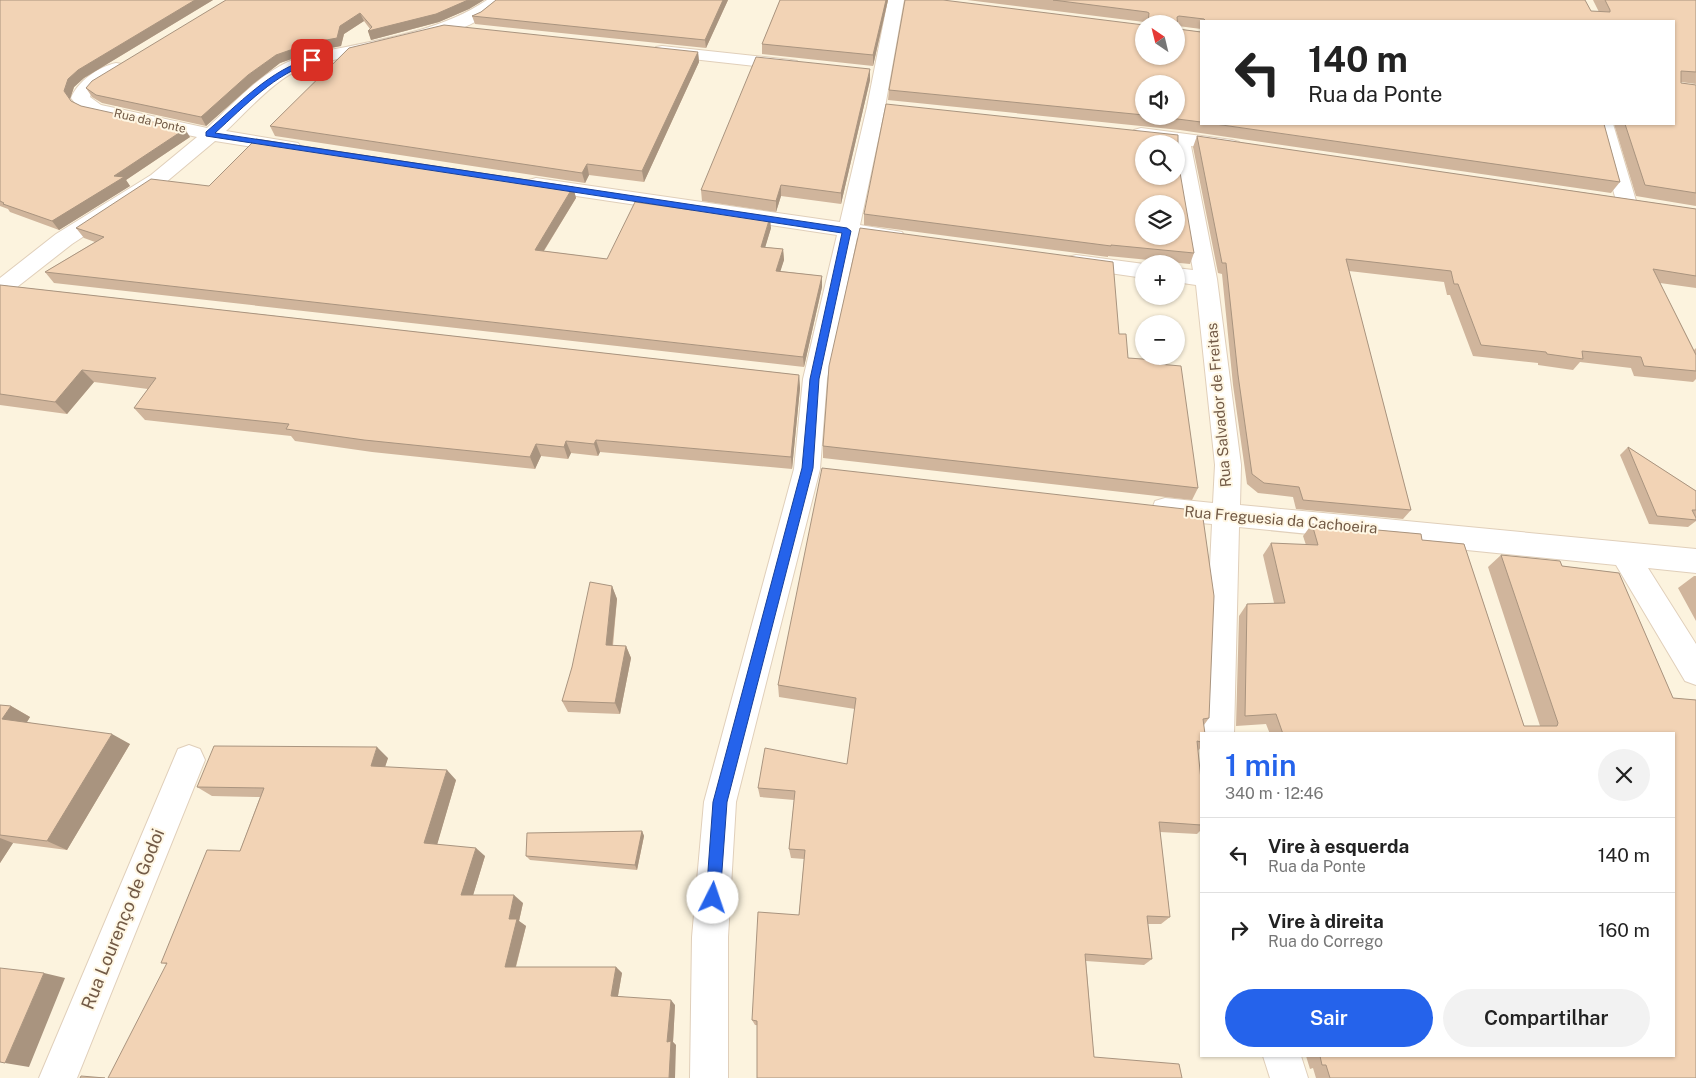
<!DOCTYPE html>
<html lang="pt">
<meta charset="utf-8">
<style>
:root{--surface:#fff;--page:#f2f2f2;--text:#222;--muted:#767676;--line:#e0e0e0;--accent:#2563eb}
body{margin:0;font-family:"Public Sans",sans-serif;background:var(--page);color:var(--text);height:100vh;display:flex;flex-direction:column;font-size:19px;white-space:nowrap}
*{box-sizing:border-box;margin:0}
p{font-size:16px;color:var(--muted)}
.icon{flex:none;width:28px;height:28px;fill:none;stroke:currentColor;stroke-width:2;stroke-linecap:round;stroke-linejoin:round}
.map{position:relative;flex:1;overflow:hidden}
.side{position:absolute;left:1200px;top:732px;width:475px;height:325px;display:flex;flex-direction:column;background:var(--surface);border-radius:0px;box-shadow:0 1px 4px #0004}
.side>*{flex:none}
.guide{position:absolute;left:1200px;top:20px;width:475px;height:105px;border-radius:0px;box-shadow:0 1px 4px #0004;background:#fff;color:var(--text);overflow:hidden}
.needle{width:32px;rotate:325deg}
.tools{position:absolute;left:1135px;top:15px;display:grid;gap:10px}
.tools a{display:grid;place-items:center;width:50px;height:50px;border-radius:50%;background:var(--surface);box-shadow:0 1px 4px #0004;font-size:25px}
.pin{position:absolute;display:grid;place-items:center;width:42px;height:42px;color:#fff;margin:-21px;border-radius:10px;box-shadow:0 2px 8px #0006}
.me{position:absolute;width:55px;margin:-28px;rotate:4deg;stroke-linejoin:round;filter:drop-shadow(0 0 4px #0008)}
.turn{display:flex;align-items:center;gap:18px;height:105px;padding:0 25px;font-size:22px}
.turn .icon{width:65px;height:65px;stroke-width:2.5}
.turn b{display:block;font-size:35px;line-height:42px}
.round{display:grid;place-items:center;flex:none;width:52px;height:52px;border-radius:26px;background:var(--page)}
.summary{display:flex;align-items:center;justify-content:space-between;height:85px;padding:0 25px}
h1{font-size:30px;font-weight:600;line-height:38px;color:var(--accent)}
.action{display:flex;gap:10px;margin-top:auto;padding:10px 25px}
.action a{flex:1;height:58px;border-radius:30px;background:var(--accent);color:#fff;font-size:20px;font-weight:600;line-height:58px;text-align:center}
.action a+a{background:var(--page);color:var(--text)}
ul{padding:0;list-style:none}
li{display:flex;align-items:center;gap:15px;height:75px;padding:0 25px;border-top:1px solid var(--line)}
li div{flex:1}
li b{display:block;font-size:19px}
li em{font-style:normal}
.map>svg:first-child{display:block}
</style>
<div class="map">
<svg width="1696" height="1078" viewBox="0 0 1696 1078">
<rect width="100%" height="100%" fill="#fcf3de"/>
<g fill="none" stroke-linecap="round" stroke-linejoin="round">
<defs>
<path id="minor" d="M487 0H506C503 5 497 8 492 12 435 51 357 47 295 72 275 80 243 115 226 131L298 143 301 147 298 151 291 153 215 141 165 183 72 244 12 291 0 292V278L56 234 151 175 197 137 95 115 79 108 71 98C78 81 98 67 116 63L122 64 125 68 91 94 90 97 101 105 207 128C230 107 253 81 280 66 299 55 325 51 346 47 395 37 445 28 487 0Z
M888 0H904L885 107 860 225 902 232 905 237 902 242 894 244 857 238 827 379 820 469 736 802 728 937V1078H690L692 937 704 802 794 469 803 379 837 235 536 190 529 188 526 184 529 180 536 178 840 222 867 107Z
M662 46 791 60 797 61 800 65 797 69 791 70 656 55 653 51 656 47Z
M1595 124H1613L1637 204 1634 208 1627 210 1620 208 1617 204Z
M1141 128 1232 140 1239 142 1242 146 1239 150 1232 152 1191 146 1217 279 1241 465 1240 505 1696 549V573L1648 568 1696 644V685L1685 681 1616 565 1239 527 1234 734H1202L1212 524 1165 520 1155 517 1152 509 1155 501 1165 498 1213 503 1215 465 1196 285 1176 282V268L1193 270 1176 172V144L1134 138 1131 134 1134 130Z
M1076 255 1144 264V278L1068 267 1065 262 1068 257Z
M189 745 200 749 205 760 77 1078H39L178 749Z
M1263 1056H1301L1308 1078H1270Z"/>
</defs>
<use href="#minor" stroke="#e0cfba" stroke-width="2"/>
<use href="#minor" fill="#fff" fill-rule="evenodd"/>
</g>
<path fill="#d0b59c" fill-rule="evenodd" d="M0 0H213L84 78 74 87 70 99 71 101 81 106 190 137 126 180 130 186 59 230 10 212 8 209 0 206Z
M226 0H484L469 9 439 22 371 40 368 31 370 29 364 21 344 34 341 46 325 49 323 48 280 63 253 84 206 126 102 103 92 97 86 88Z
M496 0H728L706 48 475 24 472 16 481 12Z
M780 0H888L873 66 762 54V44Z
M967 0H1585L1591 11 1599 12 1593 0H1696V84L1681 82V83L1696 85V206L1636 196 1614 124H1674V21H1201V29L1178 26V29L1201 32V124H1604L1620 182 1611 193 1180 130 888 100 889 90 1144 56 1176 24H1146L1144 22ZM1144 84 1176 116H1144Z
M698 52 699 62 644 182 589 175 585 183 275 136 270 126Z
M870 69V80L841 204 781 196 776 212 702 201 701 190Z
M1197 136 1696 209V288L1660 283 1694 350 1696 348V379L1693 382 1634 376 1631 368 1580 362 1573 370 1538 365V363L1473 356 1450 295H1447L1444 282 1349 271 1411 510 1403 519 1296 509 1293 497 1258 493 1247 484 1233 385 1222 274 1218 273 1193 147Z
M209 186 573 187 576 198 544 251 607 259 771 228 765 247 783 249 784 260 780 271 822 276V287L804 367 54 283 45 272 95 242 84 238 76 228Z
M864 214 1194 253 1190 264 1108 256V257L864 225Z
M0 285 799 375 800 388 792 469 600 452 598 456 571 453 568 459 541 456 535 469 372 452 295 441 291 436 145 420 134 408 148 389 94 382 67 414 0 405Z
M1119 334 1128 358 1198 488 1192 500 823 458V446Z
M1628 447 1696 491V521L1688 527 1649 524 1620 455Z
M1312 524 1421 534 1422 540 1464 544 1524 726H1540L1488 567 1501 555 1560 561 1562 566 1619 573 1673 698 1696 700V1078H1316L1313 1068 1310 1069 1306 1056H1674V734H1270L1266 724 1236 726 1239 616 1247 604 1274 603 1263 555 1271 543 1306 545 1303 536Z
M1694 576H1696V621L1678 588Z
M612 586 617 599 613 646H626L631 658 620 714 568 712 562 701Z
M778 685 1209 718 1204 725 1201 734V747L1198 751 1201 780V830L1197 834 1160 832 1170 917 1161 924H1148L1152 959 1144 965 1086 961 1094 1057 1182 1078 755 1025 752 1020 799 915 804 859 791 858 789 849 794 800 760 797 758 788 847 764 855 709 779 697Z
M0 705 11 706 30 717 27 722 130 744 67 850 13 843 0 863Z
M388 758 385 767 456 780 437 844 485 856 473 895 523 903 519 921 526 926 516 967H616L622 973 618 996 675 1005 673 1042 676 1045 166 964 161 963 240 851 260 797 212 796 197 787Z
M642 831 644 836 637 870 530 860 526 856Z"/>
<path fill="#a9947f" d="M195 0H213L84 78 74 87 70 99 64 91 68 79 78 70Z
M468 0H484L469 9 439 22 371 40 368 31Z
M723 0H728L706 48 705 40Z
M886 0H888L873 66V55Z
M360 13 364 21 344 34 341 46 325 49 321 41 340 26Z
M319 40 323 48 280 63 253 84 206 126 201 117 248 75 276 55Z
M698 52 699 62 644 182 642 171Z
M870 69V80L841 204V193Z
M185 129 190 137 126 180 130 186 59 230 52 221 114 176Z
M587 164 589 175 585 183 582 173Z
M781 185V196L776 212V201Z
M573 187 576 198 538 260 535 250Z
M770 217 771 228 762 258 761 247Z
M783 249 784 260 777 282 776 271Z
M822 276V287L804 367 803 357Z
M82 370 94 382 67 414 55 402Z
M799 375 800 388 792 469 791 457Z
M596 440 600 452 598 456 594 444Z
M566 441 571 453 568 459 564 447Z
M536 444 541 456 535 469 530 457Z
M612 586 617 599 611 657 606 645Z
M626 646 631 658 620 714 615 703Z
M11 706 30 717 22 730 2 719Z
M112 734 130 744 67 850 47 841Z
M377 747 388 758 382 776 371 766Z
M447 770 456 780 435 852 424 843Z
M642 831 644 836 637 870 635 865Z
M0 838 13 843 0 863Z
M476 848 485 856 471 902 461 895Z
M514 895 523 903 519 921 526 926 514 973 505 967 509 919Z
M616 967 622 973 617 1001 611 996Z
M44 973 65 978 29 1067 5 1063Z
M671 1000 675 1005 673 1042 676 1045 675 1078H669L667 1042Z"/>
<path fill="#f2d3b5" stroke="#a9947f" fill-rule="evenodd" d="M0 0H195L78 70 68 79 64 91 71 101 81 106 185 129 114 176 124 177 52 221 3 204 4 203 0 201Z
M226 0H468L436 14 368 31 372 27 360 13 340 26 337 38 321 41 319 40 276 55 248 75 201 117 96 95 86 88 92 81Z
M496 0H723L705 40 472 16 481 12Z
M780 0H886L873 55 762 44Z
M905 0H943L1144 25V56H1176V24H1148L1149 13 1147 12 1053 0H1585L1591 11 1610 12V10L1605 0H1696V72L1681 71V83L1696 85V193L1645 185 1625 124H1674V21H1206L1204 19 1179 16 1177 17 1178 29 1201 32V122L1154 116H1176V84H1144V115L889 90Z
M444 25 698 52 642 171 587 164 582 173 270 126 349 48Z
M756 57 870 69 841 193 781 185 776 201 701 190Z
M886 104 1178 135V161L1194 253 1111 245V246L864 214ZM1144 144H1176V176H1144ZM1144 204H1176V236H1144Z
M1215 124H1604L1620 182Z
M1197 136 1696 209V276L1653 269 1696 355V371L1644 366 1641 357 1582 351 1583 359 1547 354 1546 352 1481 345 1458 284H1454L1451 271 1346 259 1411 510 1303 500 1299 487 1264 483 1252 474 1238 375 1226 263H1222Z
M256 139 573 187 535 250 607 259 635 202 692 210 694 206 770 217 761 247 783 249 776 271 822 276 803 357 45 272 104 237 76 228 151 179 209 186Z
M860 228 1113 262 1119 334H1126L1128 358 1157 360 1158 364 1181 366 1198 488 823 446 829 366Z
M0 285 799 375 791 457 596 440 594 444 566 441 564 447 536 444 530 457 364 440 286 429 289 424 134 408 156 378 82 370 55 402 0 394Z
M1628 447 1696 491V510H1692L1696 518V520L1657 516Z
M822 468 1202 511 1214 596 1209 718 1203 719 1205 734H1201V742L1197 741 1201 780V825L1159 822 1170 917 1147 916 1152 959 1085 954 1094 1057 1179 1064 1182 1078H757V1021L752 1020 758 912 799 915 805 850 789 849 795 791 758 788 765 748 847 764 856 698 778 685Z
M1312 524 1421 534 1422 540 1464 544 1524 726H1557L1558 723 1501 555 1560 561 1562 566 1619 573 1673 698 1696 700V1078H1330L1326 1065H1322L1320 1056H1674V734H1283L1276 714 1245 716 1247 604 1285 603 1271 543 1318 545Z
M590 582 612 586 606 645 626 646 615 703 562 701 572 667Z
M0 705 11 706 2 719 112 734 47 841 0 835Z
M214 746 377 747 371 766 447 770 424 843 476 848 461 895H514L509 919H517L505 967H616L611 996 671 1000 667 1042 671 1041 669 1078H108L167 963H161L207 850 240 851 264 788 197 787Z
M642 831 635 865 526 856 527 833Z
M0 968 44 973 5 1063 0 1062Z
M81 1076 105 1078H80Z"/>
<path fill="#2563eb" stroke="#184099" d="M312 58 316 60 314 62C275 73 245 106 215 133L847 228 851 231 819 379 813 468 727 802 720 898 718 903 713 906 708 903 706 898 713 802 802 468 810 379 842 233 206 136V132C238 105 270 69 312 58Z"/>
<g text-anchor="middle" stroke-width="4" stroke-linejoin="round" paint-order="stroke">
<g font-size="12" fill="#725a46" stroke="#fff7e4">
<text transform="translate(150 121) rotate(13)" y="4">Rua da Ponte</text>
</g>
<g font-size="15" fill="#725a46" stroke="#fff7e4">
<text transform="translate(1219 405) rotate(-95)" y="5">Rua Salvador de Freitas</text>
<text transform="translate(1281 520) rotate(5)" y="5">Rua Freguesia da Cachoeira</text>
</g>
<g font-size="18" fill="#725a46" stroke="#fff7e4">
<text transform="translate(123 919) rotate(-68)" y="6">Rua Lourenço de Godoi</text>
</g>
</g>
</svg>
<div class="tools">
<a><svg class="needle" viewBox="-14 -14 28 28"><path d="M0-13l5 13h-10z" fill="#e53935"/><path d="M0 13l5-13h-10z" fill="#767676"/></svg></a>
<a><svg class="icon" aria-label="sound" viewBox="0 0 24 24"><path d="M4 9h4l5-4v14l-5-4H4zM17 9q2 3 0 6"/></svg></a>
<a><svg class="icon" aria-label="search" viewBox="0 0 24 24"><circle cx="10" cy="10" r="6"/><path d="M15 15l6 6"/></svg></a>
<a><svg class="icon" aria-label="layers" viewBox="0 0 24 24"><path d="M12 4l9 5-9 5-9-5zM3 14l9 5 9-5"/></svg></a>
<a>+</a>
<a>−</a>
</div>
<div class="pin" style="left:312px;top:60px;background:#d93025"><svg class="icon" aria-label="arrive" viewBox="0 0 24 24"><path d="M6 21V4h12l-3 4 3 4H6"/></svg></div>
<svg class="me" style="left:713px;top:898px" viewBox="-20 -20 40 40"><circle r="19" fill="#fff"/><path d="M0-13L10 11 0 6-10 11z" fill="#2563eb"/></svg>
<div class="guide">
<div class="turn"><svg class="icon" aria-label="left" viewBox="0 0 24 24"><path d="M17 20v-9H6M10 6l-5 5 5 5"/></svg><div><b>140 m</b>Rua da Ponte</div></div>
</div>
<section class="side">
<div class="summary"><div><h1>1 min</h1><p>340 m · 12:46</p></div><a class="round"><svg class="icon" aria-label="close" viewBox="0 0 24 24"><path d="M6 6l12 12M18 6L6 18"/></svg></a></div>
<ul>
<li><svg class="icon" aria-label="left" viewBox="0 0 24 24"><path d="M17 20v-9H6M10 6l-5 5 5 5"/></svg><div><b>Vire à esquerda</b><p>Rua da Ponte</p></div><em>140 m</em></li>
<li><svg class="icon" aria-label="right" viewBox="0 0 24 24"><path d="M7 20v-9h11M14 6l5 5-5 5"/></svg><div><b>Vire à direita</b><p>Rua do Corrego</p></div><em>160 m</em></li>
</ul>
<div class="action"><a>Sair</a><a>Compartilhar</a></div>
</section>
</div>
